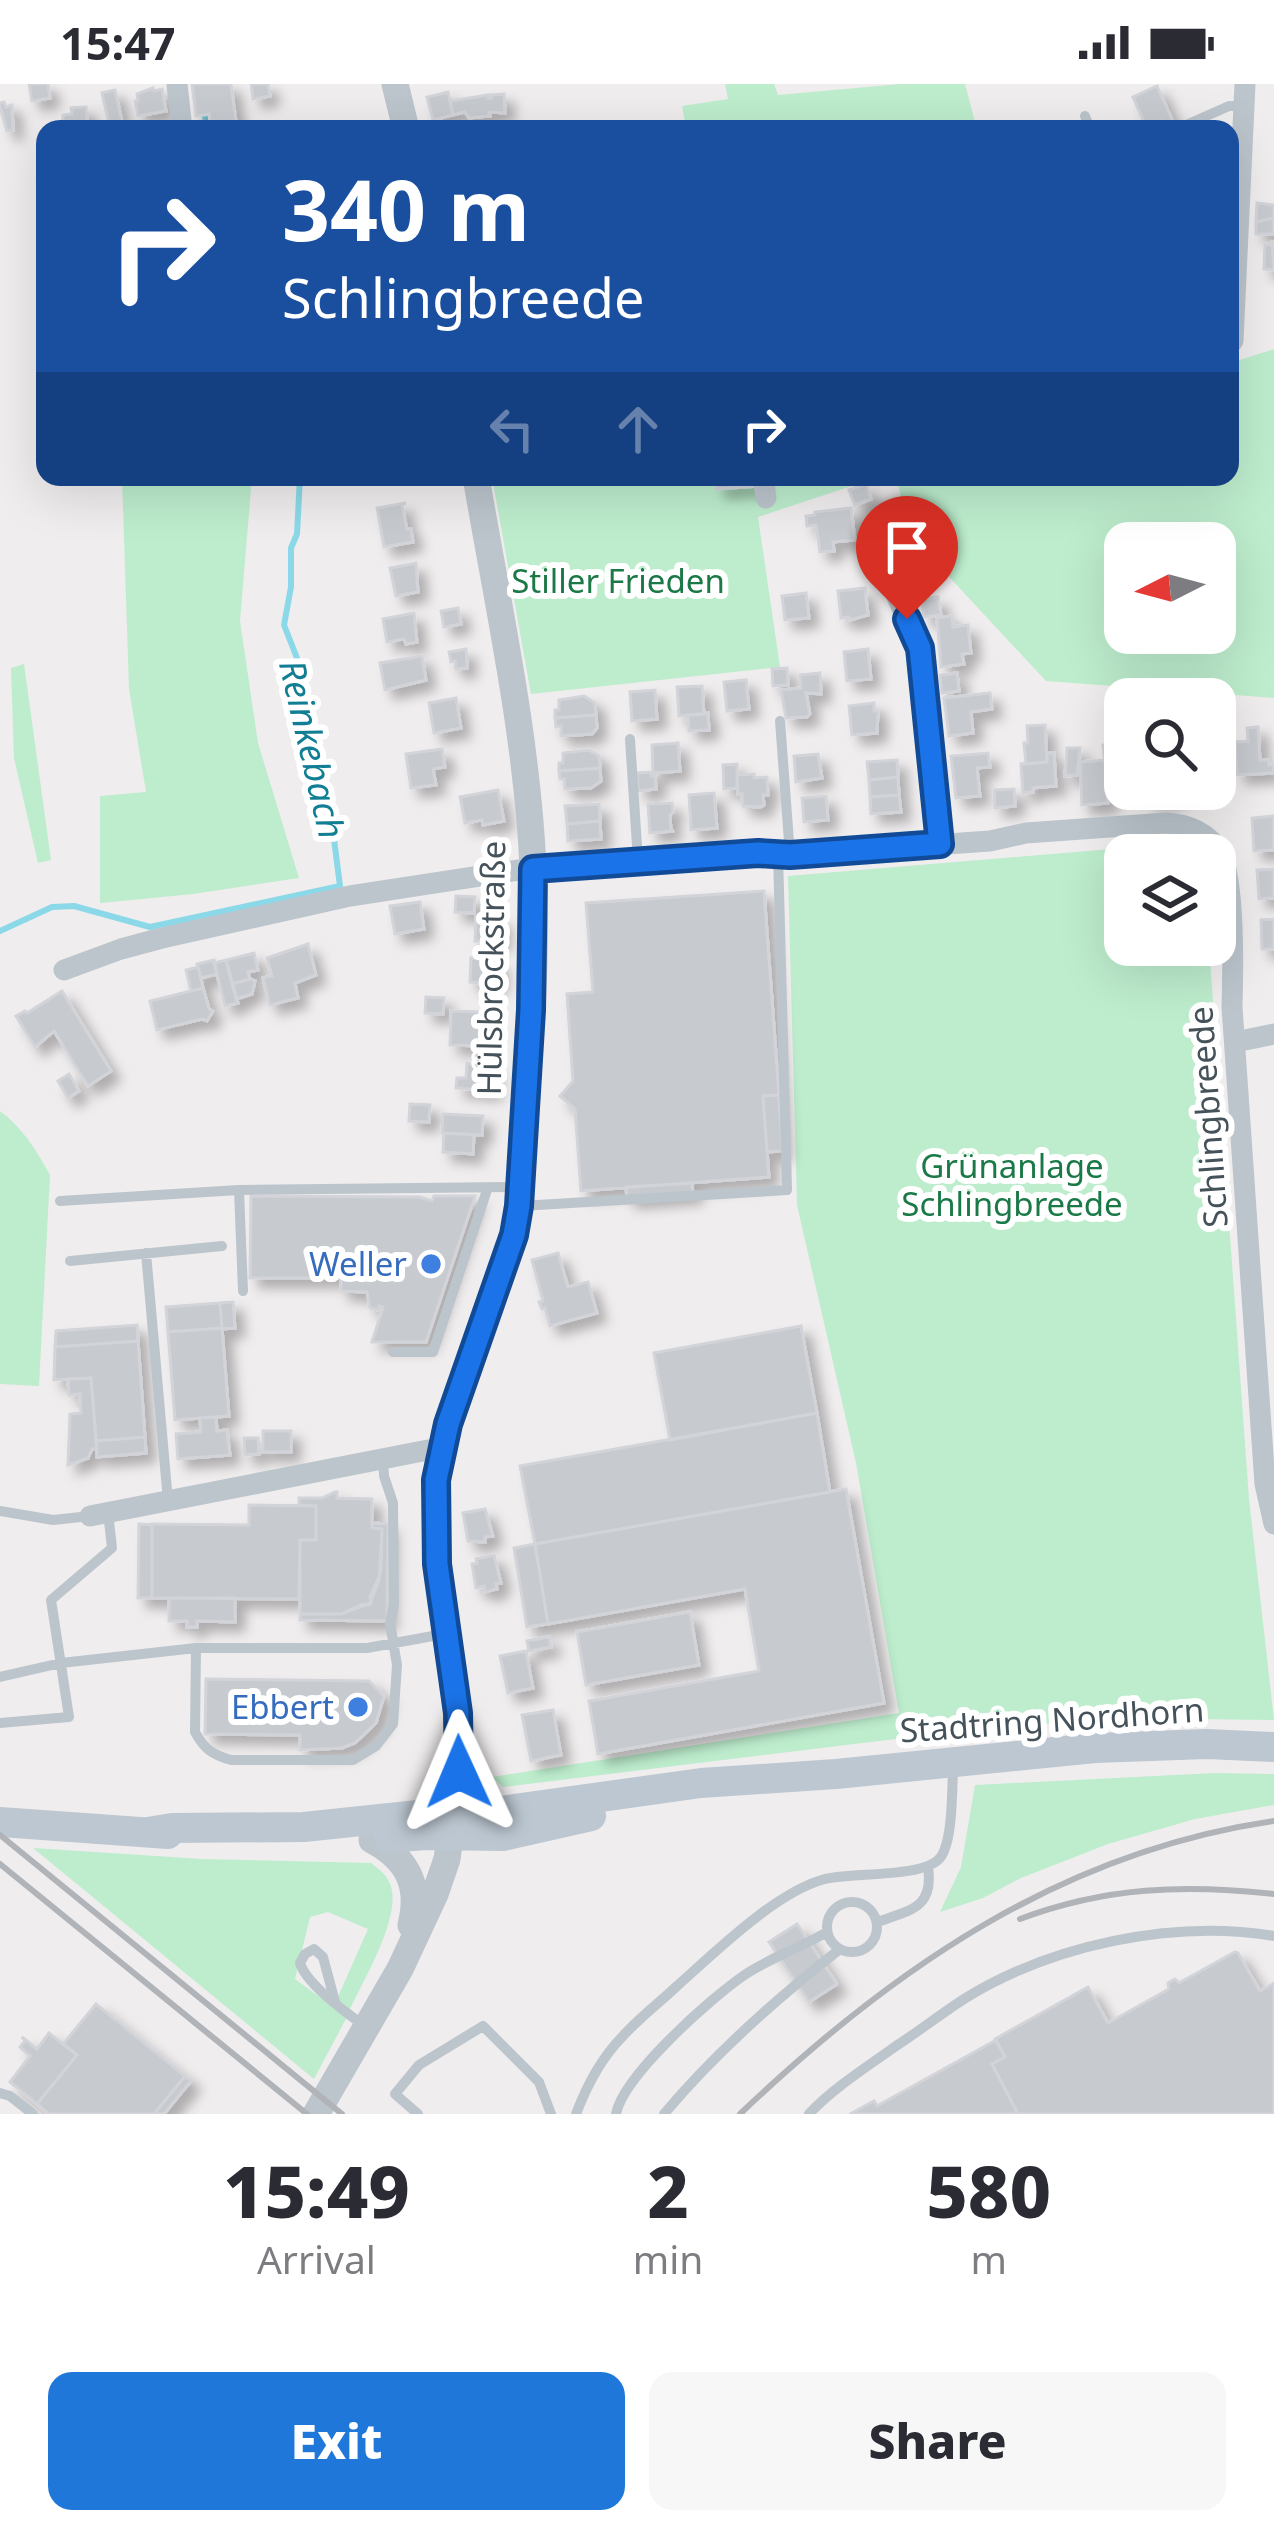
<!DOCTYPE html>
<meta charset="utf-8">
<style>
:root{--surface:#fff;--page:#f7f7f7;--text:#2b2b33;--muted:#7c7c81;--accent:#1f77d9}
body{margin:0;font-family:"Noto Sans",sans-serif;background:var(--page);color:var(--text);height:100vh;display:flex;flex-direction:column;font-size:45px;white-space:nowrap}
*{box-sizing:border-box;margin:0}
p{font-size:39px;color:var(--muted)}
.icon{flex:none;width:66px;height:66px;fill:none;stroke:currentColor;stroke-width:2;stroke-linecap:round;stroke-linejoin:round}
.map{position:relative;height:2030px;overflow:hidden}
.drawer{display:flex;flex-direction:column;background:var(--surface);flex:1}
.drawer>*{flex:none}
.banner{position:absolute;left:36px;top:36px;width:1203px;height:366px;border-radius:24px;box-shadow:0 12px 48px #0002;background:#1a4fa0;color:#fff;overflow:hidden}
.needle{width:78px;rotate:264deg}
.fabs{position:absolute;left:1104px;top:438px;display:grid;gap:24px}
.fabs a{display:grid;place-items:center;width:132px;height:132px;border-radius:24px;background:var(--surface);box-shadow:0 12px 48px #0002;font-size:60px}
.pin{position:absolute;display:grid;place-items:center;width:102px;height:102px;color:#fff;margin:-123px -51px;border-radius:50% 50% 50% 0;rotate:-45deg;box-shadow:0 0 12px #0007}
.pin .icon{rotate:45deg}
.me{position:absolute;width:132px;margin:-66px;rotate:359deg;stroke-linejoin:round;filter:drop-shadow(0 0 9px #0008)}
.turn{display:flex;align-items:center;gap:42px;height:252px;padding:0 48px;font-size:54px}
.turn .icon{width:156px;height:156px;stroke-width:2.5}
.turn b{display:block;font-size:84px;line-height:102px}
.lanes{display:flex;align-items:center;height:114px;padding:0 48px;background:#0003;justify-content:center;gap:60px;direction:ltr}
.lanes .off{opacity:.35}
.eta{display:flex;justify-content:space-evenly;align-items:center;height:204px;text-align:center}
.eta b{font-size:72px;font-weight:800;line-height:84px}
.button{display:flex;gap:24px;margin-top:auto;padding:24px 48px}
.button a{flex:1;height:138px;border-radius:24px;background:var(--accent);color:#fff;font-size:48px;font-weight:800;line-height:138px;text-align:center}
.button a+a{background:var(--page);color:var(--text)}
.status{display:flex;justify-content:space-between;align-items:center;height:84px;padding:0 60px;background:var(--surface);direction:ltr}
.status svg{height:33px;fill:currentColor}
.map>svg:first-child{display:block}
</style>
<div class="status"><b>15:47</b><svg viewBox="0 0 49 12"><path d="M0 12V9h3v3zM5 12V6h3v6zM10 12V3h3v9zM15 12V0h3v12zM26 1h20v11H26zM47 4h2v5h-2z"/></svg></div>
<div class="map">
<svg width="1274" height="2030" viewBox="0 0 1274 2030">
<defs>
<filter id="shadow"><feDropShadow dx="9" dy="9" stdDeviation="6" flood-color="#0004"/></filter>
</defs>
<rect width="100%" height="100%" fill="#f0edee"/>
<path fill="#bdedcd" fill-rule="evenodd" d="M725 0H774L778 11 900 0H965L977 45H686L682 22 728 15Z
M1274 265V614L1046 597 925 467 906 433 896 393H1230V279ZM1125 459H1215V549H1125Z
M122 393H252L240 537 258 659 299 794 193 810 100 819V712L146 708 129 605Z
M492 393H879L758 433 780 583 531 610Z
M24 580 51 776 38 779 14 674 11 584Z
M1147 762 1176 765 1186 771H1125V861H1209L1249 1415 1274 1636 1105 1634 904 1654 503 1703 492 1693 899 1629 856 1379 797 1121 788 792Z
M0 1027C22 1043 37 1067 50 1091L39 1302 0 1300Z
M1215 1689 1274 1690V1721L1195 1735 1108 1760 1021 1794 983 1814 940 1828 961 1783 975 1701Z
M33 1764 202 1775 371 1779C379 1785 386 1790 390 1800 403 1830 364 1895 350 1925L337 1915 368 1845 328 1828 310 1833 295 1895 347 1933 314 1995Z"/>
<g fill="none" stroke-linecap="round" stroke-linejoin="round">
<path stroke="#8bd9e8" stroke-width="6" d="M204 27 207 45
M0 847 52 823 74 822 150 843 340 802 330 724 317 689 303 634 297 574 284 541 291 503V464L297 450 300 393"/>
</g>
<path fill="#c7cbd0" stroke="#d2d4d9" stroke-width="3" filter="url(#shadow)" d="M29 0H48L50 14 32 17Z
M192 0H231L237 45H211L209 30 196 32Z
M251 0H268L270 12 253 15Z
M1157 2 1174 40 1161 45H1147L1133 13Z
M153 4 154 7 162 5 166 27 138 32 135 17H138L137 10Z
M115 6 122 37 109 40 102 9Z
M448 8 453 31 433 36 427 13Z
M504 10 505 29 489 28 490 32 469 34 465 28 453 31 450 17 488 11V14H491V11Z
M4 18 6 23 12 21 13 46 7 47 0 23V19Z
M86 23 87 40H93L94 45H62L63 31 72 30 71 24Z
M1257 119 1274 121V134L1256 138Z
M1274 134V150H1256V138Z
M1272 156 1274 186 1264 185 1265 160 1272 161Z
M716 393H757L758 402 717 405Z
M866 400 871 415 855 421 849 406Z
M406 419 402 421 407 445H411L413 458 384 463 377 424Z
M851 424 855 456 833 458 834 467 820 468 816 441 807 442 806 432 815 431V428Z
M416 479 418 508 396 512 390 484Z
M865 504 868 531 850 536 849 533 841 534 838 507Z
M806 509 809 534 785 536 782 512Z
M938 513 941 531 924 533 922 515Z
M458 524 461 540 444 543 441 527Z
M414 529 417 558 406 560 404 555 387 558 383 535Z
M952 532 953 543 968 541 971 569 962 570 964 580 941 583 937 534Z
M466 565 467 584 456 585 455 577 451 578 449 568Z
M868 565 871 595 847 597 844 568Z
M422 572 426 596 385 606 380 579Z
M787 584 788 601 773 602 772 585Z
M820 589 821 610 806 609 810 630 807 633 786 634 781 606 801 604 800 591Z
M957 589 959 607 942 609 940 591Z
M746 596 749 625 727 627 724 598Z
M702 602 704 630 679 632 677 603Z
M655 606 657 635 632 637 630 608Z
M990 609 992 625 971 628 973 649 949 652 944 614Z
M584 612 595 619 596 631 555 634V626H559V616Z
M456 614 461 644 434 649 429 619Z
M874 619V627H878L877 649 852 651 849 622Z
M708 629 709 646 689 647 688 631Z
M596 631 597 644 592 650 561 652V642L556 643 555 634Z
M1045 641 1047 678 1026 680 1024 659H1028L1027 642Z
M1258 643 1260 676H1268L1269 681 1273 680 1274 689 1237 691 1235 658 1248 657 1247 644Z
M678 659 680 687 653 689 652 661Z
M1125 659V697L1107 698 1103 661Z
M1067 664H1080L1077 691 1065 692Z
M442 665 445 683 433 685 436 701 411 704 406 670Z
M589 666 599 672 600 684 559 687V679H563V669Z
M988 669 990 683 977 684 980 712 956 714 951 672Z
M1047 669H1054L1056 702 1033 704V708L1023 709 1021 680 1047 678Z
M818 670 822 694 796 698 794 672Z
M897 676 898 693 869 696 867 678Z
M1105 676 1108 719 1082 721 1080 678Z
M737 680V704L724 705 723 681Z
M600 684 601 697 591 704 565 705 564 695H560L559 687Z
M651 688V692L655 691 656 705 638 707 637 689Z
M754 690V694L767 693 768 711H763L764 721 761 723 743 722 742 710H738L737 691Z
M898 693 899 711 870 713 869 696Z
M1014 705 1015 722 995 724 994 706Z
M1147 705H1174V714L1148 716Z
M498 706 504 737 483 741 482 736 465 739 460 713Z
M714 709 717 744 691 746 689 711Z
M899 711 901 728 871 730 870 713Z
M826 712 828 736 804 738 802 714Z
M672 719 673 728 670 731 671 747H674L650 749 648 720Z
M599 720 600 737 567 740 565 722Z
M1274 732V766L1254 767 1252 734Z
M600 737 601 755 568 757 567 740Z
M1274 785V814L1259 815 1257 786Z
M764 807 779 1011 763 1012 769 1093 581 1107 575 1025 560 1012 573 997 567 910 593 908 586 819Z
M456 812 475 813 474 829 455 828Z
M420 818 424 845 395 850 390 822Z
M476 833 502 835 501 858 475 857Z
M1274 835V865H1262L1261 836Z
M308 860 316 891 295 899 298 914 270 921 263 894 272 892 267 874Z
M254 869 258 886 248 888 250 895 232 900 226 876Z
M471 874 499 878 498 900 470 898Z
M214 876 217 890 201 894 197 880Z
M226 876 238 919 225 922 214 879Z
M198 883 203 904 191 907 186 886Z
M250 895 255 897 252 910 236 915 232 900Z
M203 904 209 925 213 927 207 937 202 935 157 946 150 917Z
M62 907 111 987 88 1002 54 947 35 963 16 932 25 927 27 929Z
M426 913 444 914 443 930 425 929Z
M451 927 480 928 479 962 450 961Z
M467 979 493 984 492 1007 456 1004 457 994H466Z
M69 990 79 1007 68 1014 58 997Z
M779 1011 782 1067 767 1068 763 1012Z
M410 1020 430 1021 429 1038 409 1037Z
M443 1030 483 1032 482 1051 442 1049Z
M444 1049 474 1051 473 1070 443 1068Z
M692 1099 693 1110 627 1115 626 1103Z
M251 1112 420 1113 432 1117 434 1112H475L426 1258H372L383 1223 379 1222 378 1226 370 1224 367 1208 341 1207V1194H250Z
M558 1169 568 1203 588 1198 597 1229 550 1242 545 1224 542 1225 539 1218 543 1217 532 1176Z
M233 1218 235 1244 222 1245 220 1219Z
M220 1219 222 1244 168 1248 166 1223Z
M137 1241 138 1257 55 1263 56 1247Z
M801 1242 817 1329 670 1356 654 1269Z
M222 1244 229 1332 175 1336 168 1248Z
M138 1257 145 1353 96 1357 91 1294 54 1296 55 1263Z
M91 1294 97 1365H92L88 1374 68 1381 70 1330 81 1329 80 1310 69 1311 68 1295Z
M817 1329 830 1408 535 1460 520 1382Z
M216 1333 217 1347 227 1346 230 1371 178 1375 176 1350 201 1348 200 1334Z
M263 1347H291V1368H263Z
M145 1353 146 1369 97 1373 96 1357Z
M244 1354H258L259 1370 245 1371Z
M846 1405 884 1619 598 1670 589 1617 759 1587 745 1505 548 1540 535 1460Z
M335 1408H337V1414L372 1415V1444L382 1445 379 1497 369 1521 363 1520 341 1530H300V1456H316V1422L299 1421V1414H322Z
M249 1421 316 1422V1456H300L299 1515 152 1514V1440L249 1441Z
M485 1425 493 1452 485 1453V1458L468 1457 463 1429Z
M372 1439 388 1440 387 1537 300 1536V1530H341L371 1519 370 1513 381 1488 382 1445 372 1444Z
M139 1440 152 1441V1514H138Z
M535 1460 548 1540 527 1543 514 1464Z
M494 1471 501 1499 496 1500 497 1505 485 1508 484 1502 476 1504 472 1480 477 1479 476 1475Z
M169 1514H235V1538L197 1537V1543H187V1537H169Z
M690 1528 699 1581 586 1601 577 1548Z
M549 1553 551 1563 529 1567 527 1557Z
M526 1567 533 1604 508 1609 500 1572Z
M206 1595 369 1597 384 1612 376 1639 355 1659 342 1664 300 1666V1651L205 1650Z
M553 1626 561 1671 531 1677 522 1631Z
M797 1840 837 1900 809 1918 769 1858Z
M1235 1868 1238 1869 1260 1907 1274 1899V2030H1018L992 1980 1005 1973 995 1955 1088 1903 1108 1939 1169 1905 1168 1899 1175 1895 1179 1899Z
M96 1920 185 1992 154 2030H49L37 2020 77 1971 63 1960Z
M49 1949 77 1971 37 2020 10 1998 30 1972 20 1963 25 1957 22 1953 37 1965Z
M996 1956 1005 1973 992 1980 1018 2030H850L874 2017 877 2022Z
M185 1992 191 1997 164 2030H154Z"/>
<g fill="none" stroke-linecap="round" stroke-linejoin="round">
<path stroke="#bcc5cc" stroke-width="10" d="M1085 32 1090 45
M1177 45 1229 22H1244
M780 637 790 771
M630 655 638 777
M60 1117 239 1106
M521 1122 787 1106 778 770
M146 1169 168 1417
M70 1177 222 1162
M243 1207 239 1106 518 1103
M393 1268H433L488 1103
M0 1427 53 1436 90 1432
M196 1564 195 1648C204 1665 213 1671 231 1676H353L376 1662 393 1640 397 1581 390 1539 394 1520 393 1419 384 1392 383 1375
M0 1593 61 1579 196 1564H367L444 1550
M0 1639 69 1633 51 1516 112 1464 108 1428
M827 1843a25 25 0 1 1 50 0a25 25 0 1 1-50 0Z
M877 1838C911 1826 934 1824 928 1783
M335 1918 323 1873 314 1865 305 1870 300 1879C307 1901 345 1927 364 1942
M0 2009 10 2012 33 2030
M418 2030 395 2010 419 1981 483 1942 539 1998 551 2030
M576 2030C587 2001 601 1974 623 1952 639 1934 659 1919 677 1902 714 1869 777 1807 825 1795 853 1788 923 1794 940 1774 953 1758 952 1705 953 1684
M616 2030C623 1992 710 1915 743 1892 767 1875 800 1864 827 1848
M664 2030C716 1968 776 1915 840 1865
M809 2030C833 2004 867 1983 896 1962 919 1947 941 1930 964 1915 1051 1861 1173 1835 1274 1852"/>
<path stroke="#bcc5cc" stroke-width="21" d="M177 0 182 45
M1233 257 1245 0
M763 393 766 414
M894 506 920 564 940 760
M64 886 121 865 162 854 350 812 519 786 759 769 790 771 990 757 1026 749 1166 739C1188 740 1210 749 1221 770 1235 799 1233 888 1232 923L1265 1400 1274 1440
M1235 958 1274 950
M90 1432 428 1366 441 1367"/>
<path stroke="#bcc5cc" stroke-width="27" d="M395 0 406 45
M372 1756C408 1775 421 1802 411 1841
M316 2030 400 1885 435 1810 447 1775 459 1689 458 1629 437 1480 436 1396 448 1340 514 1151 519 1122C525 1010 539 895 533 783 527 652 498 522 476 393"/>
<path stroke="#bcc7d1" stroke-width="30" d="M0 1738 168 1750
M148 1748 172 1744 304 1743 418 1731 501 1727 701 1699 836 1690 1095 1664 1207 1660 1274 1663
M389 1754 425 1751 503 1752 591 1732"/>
<path stroke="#b0b3b8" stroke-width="6" d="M0 1751 342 2030
M0 1780 307 2030
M1020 1835C1105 1803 1184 1800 1274 1810
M740 2030C892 1885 1061 1768 1274 1737"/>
</g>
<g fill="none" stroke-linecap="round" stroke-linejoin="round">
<defs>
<path id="route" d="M459 1688 458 1629 437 1480 436 1396 448 1340 514 1151 519 1122 531 926 533 785 758 769 790 771 940 760 920 564 907 535"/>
</defs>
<use href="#route" stroke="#114b97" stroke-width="30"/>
<use href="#route" stroke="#1a73e8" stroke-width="21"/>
</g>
<g fill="#3f7fe0" stroke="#fff" stroke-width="4.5">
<circle cx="431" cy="1180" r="12"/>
<circle cx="358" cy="1623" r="12"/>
</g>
<g text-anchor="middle" stroke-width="12" stroke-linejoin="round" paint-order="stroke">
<g font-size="33" fill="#1a7946" stroke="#fff">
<text x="618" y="509">Stiller Frieden</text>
<text x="1012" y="1094">Grünanlage<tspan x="1012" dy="38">Schlingbreede</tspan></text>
</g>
<g font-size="33" fill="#46525a" stroke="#fff">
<text transform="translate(491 884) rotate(-89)" y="12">Hülsbrockstraße</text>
<text transform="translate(1208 1033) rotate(-94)" y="12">Schlingbreede</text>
<text transform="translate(1052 1636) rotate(-4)" y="12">Stadtring Nordhorn</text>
</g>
<g font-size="33" fill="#366cbe" stroke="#fff" text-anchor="end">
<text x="407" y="1192">Weller</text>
<text x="334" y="1635">Ebbert</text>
</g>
<g font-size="36" font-style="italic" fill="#117e94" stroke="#fff">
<text transform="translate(312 665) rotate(77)" y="13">Reinkebach</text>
</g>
</g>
</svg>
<div class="fabs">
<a><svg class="needle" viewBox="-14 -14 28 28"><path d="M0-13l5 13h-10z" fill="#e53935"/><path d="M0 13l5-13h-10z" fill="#7c7c81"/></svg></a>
<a><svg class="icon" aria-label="search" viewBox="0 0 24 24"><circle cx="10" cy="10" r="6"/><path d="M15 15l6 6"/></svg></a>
<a><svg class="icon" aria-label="layers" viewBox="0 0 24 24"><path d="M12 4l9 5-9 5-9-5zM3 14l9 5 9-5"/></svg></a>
</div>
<div class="pin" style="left:907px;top:535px;background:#d93025"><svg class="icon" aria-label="arrive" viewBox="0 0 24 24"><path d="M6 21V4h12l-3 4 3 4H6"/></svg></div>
<svg class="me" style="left:459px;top:1688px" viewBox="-20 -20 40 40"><path d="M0-17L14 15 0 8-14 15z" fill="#1a73e8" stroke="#fff" stroke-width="4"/></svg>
<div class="banner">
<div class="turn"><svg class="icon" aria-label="right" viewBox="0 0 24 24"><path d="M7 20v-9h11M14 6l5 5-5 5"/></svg><div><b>340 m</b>Schlingbreede</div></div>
<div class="lanes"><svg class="icon off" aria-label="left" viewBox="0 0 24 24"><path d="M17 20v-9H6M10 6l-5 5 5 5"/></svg><svg class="icon off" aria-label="ahead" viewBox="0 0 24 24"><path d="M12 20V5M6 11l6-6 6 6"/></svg><svg class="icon" aria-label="right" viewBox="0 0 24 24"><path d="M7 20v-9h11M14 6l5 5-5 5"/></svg></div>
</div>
</div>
<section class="drawer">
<div class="eta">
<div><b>15:49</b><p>Arrival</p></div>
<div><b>2</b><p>min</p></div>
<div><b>580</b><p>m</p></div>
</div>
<div class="button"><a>Exit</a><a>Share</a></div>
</section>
